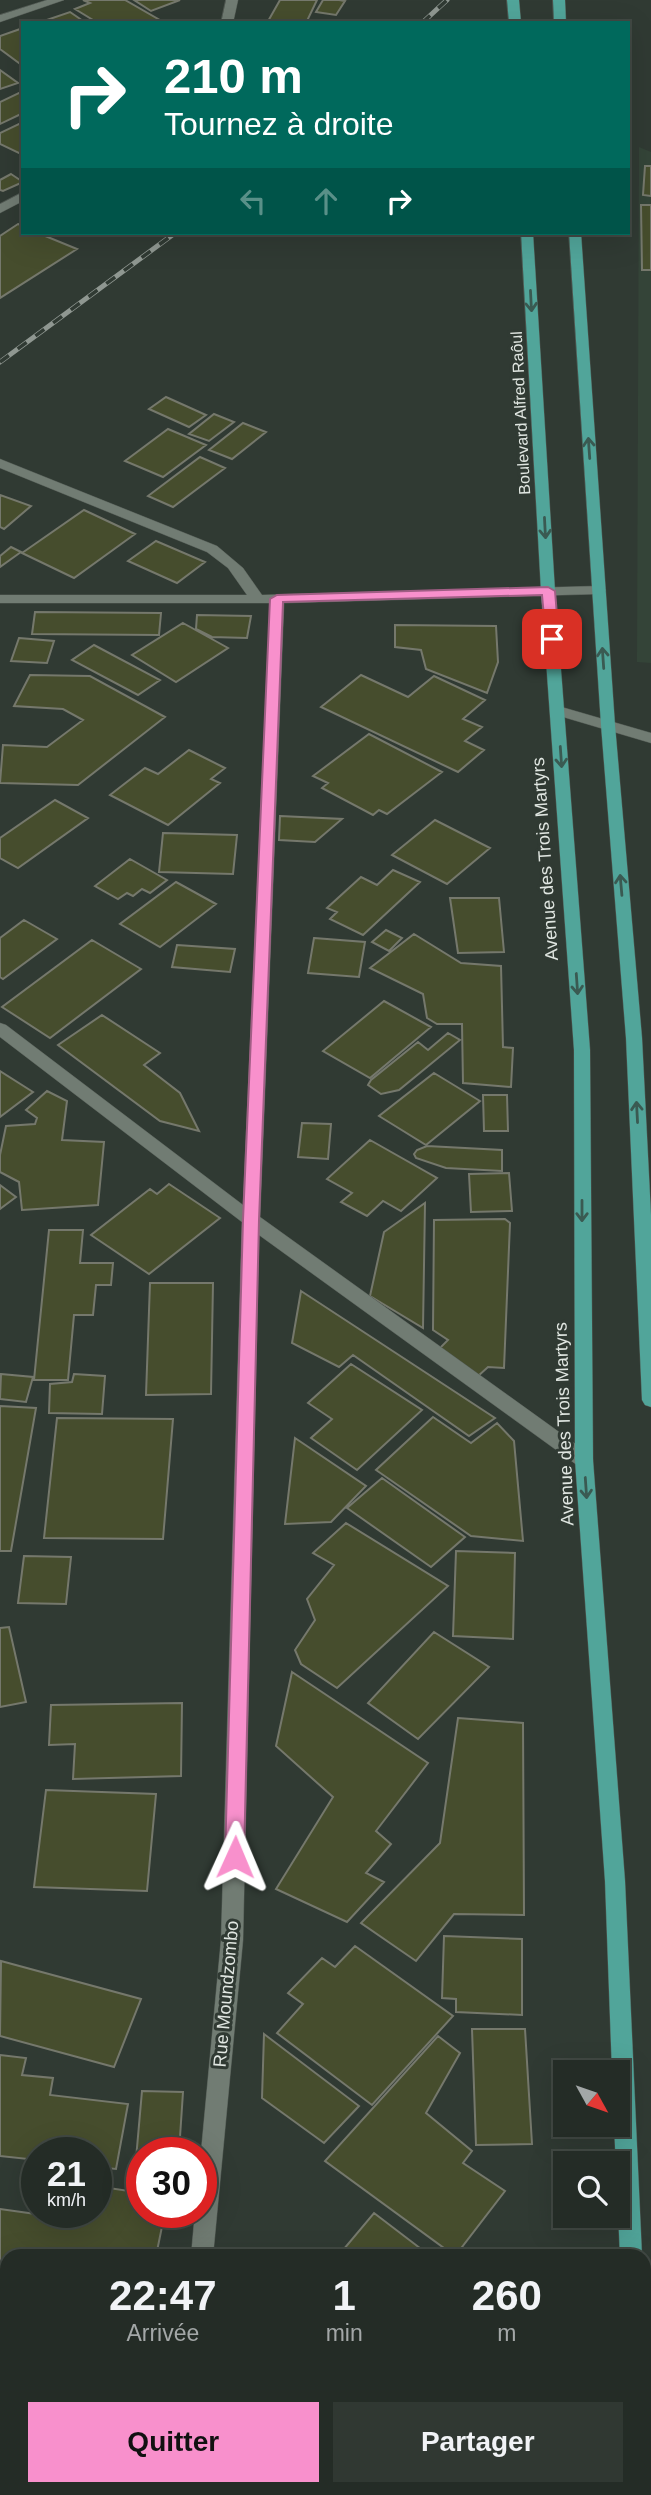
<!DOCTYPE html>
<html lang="fr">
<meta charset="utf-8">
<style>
:root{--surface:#242c26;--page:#303832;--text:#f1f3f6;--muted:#a3a7a7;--line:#414843;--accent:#f890cc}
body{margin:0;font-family:Helvetica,sans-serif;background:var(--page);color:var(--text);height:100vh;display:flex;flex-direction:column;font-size:26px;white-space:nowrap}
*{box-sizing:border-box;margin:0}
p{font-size:23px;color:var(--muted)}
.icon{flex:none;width:38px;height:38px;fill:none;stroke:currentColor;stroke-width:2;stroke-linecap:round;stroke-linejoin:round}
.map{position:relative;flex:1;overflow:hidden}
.details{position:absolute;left:0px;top:2249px;width:651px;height:247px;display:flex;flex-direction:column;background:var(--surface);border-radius:21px 21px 0 0;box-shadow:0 7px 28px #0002,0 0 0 2px var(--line)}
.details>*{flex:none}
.top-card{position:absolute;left:21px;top:21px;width:609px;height:214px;border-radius:0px;box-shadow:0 7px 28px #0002,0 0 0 2px var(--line);background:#00695c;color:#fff;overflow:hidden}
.needle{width:46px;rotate:130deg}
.buttons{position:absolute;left:553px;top:2060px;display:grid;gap:14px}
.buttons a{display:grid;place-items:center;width:77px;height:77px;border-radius:0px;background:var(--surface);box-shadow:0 7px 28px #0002,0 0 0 2px var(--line);font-size:35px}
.speed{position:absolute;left:21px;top:2137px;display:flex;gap:14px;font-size:35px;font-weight:700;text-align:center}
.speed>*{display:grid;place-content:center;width:91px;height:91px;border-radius:50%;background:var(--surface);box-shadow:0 7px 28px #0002,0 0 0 2px var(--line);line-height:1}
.speed small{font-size:18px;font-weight:400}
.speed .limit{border:10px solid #d22;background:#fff;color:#111}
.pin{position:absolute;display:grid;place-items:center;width:60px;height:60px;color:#fff;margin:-30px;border-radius:14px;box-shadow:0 4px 10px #0006}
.me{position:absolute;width:77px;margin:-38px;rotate:1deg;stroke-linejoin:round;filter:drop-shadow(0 0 5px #0008)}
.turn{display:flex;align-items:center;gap:24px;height:147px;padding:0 28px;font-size:32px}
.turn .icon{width:91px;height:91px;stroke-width:2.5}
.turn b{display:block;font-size:49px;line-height:60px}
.lanes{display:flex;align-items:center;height:66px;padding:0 28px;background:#0003;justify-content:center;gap:35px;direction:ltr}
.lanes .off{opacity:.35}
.eta{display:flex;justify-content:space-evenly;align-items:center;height:119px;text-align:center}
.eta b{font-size:42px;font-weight:600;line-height:49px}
.button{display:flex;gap:14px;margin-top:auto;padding:14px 28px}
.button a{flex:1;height:80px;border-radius:0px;background:var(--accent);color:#111;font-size:28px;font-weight:600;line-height:80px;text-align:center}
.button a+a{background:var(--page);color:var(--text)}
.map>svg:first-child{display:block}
</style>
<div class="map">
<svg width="651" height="2495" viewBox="0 0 651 2495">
<rect width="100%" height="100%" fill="#303a33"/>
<path fill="#344438" d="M639 147 651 152V663L637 662Z"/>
<path fill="#464d2d" stroke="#75786c" stroke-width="2" d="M83 0H125L165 23H98L75 9 90 3Z
M134 0H180L151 11Z
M280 0H317L306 23H267Z
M323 0H339L345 1 336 15 316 12Z
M70 12 86 23H38Z
M23 28V66L0 49V36Z
M0 70 18 83 0 89Z
M23 91V113L0 124V102Z
M23 122V155L0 144V133Z
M645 166H651V196L643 195Z
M11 174 23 182 3 191 0 190V180Z
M641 205H651V270H642Z
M18 224 23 226V233H38L77 249 0 298V236Z
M166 397 206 415 189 427 149 409Z
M214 414 234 422 209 441 189 434Z
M243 423 266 432 232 459 209 450Z
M168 429 206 445 163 477 125 461Z
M200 457 225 468 173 507 148 496Z
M0 495 31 506 4 529 0 527Z
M84 510 135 534 74 578 22 553Z
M156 541 205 562 177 583 128 561Z
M11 547 21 552 0 567V556Z
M35 612 161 613 159 635 32 634Z
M197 615 251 616 247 638 212 637 196 629Z
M183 623 228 648 176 682 132 655Z
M395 625 496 626 498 662 487 693 426 669 421 650 395 647Z
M19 638 54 641 47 663 11 661Z
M94 645 160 680 138 695 72 660Z
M30 675 90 676 165 717 78 785 0 783 3 745 47 747 83 720 63 709 14 706Z
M361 675 408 697 434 676 485 700 463 719 482 727 465 741 484 750 458 772 321 707Z
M369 734 442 772 387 814 379 810 373 815 322 788 328 783 313 776Z
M189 750 225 768 211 779 220 783 168 825 110 795 145 768 158 774Z
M55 800 88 818 18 868 0 858V838Z
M280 816 342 819 315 842 279 840Z
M435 820 490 848 447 884 392 855Z
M163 833 237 835 233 874 159 872Z
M130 859 167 880 150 893 142 889 133 896 127 893 118 899 95 886Z
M393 870 420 882 363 935 330 919 337 912 327 908 361 877 377 885Z
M176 882 216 904 160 947 120 924Z
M450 898H499L504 952 458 953Z
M24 920 57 939 3 979 0 977V938Z
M386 930 402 938 389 951 372 942Z
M414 934 461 963 501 966 503 1047 513 1048 511 1087 463 1083 462 1024H437L427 1018 423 994 370 968Z
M314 938 365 942 359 977 308 973Z
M92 940 141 969 50 1038 2 1007Z
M177 945 235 949 230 972 172 967Z
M384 1001 431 1027 370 1078 323 1051Z
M102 1015 160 1053 144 1065 180 1093 199 1131 160 1121 58 1045Z
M448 1033 460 1040 399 1090 381 1094 368 1085 371 1080 418 1042 428 1050Z
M0 1071 33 1092 0 1117Z
M434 1073 480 1101 426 1145 379 1116Z
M47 1091 67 1101 62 1140 104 1142 98 1205 22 1210 19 1182 0 1172V1155L6 1126 35 1124 37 1118 26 1110Z
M483 1095H507L508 1131H484Z
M302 1123 331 1124 328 1159 298 1157Z
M370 1140 437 1178 401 1211 383 1201 367 1216 341 1202 352 1193 327 1179Z
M427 1146 502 1150V1171L446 1168 416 1158 414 1154 417 1150Z
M509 1173 512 1211 471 1212 469 1174Z
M169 1184 220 1218 149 1274 91 1235 150 1189 157 1194Z
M0 1185 16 1197 0 1209Z
M425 1203 423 1328 370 1296 384 1232Z
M505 1219 510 1223 504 1368 488 1367 477 1377 436 1352 448 1340 433 1330 434 1220Z
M49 1230H83L80 1263H113L111 1285H96L93 1315H74L68 1380H34Z
M150 1283H213L211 1394 146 1395Z
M301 1291 495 1418 469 1436 353 1355 339 1367 292 1343Z
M351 1364 422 1410 357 1470 311 1438 332 1419 308 1403Z
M1 1374 33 1377 26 1402 0 1399Z
M74 1374 105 1376 102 1414 49 1413 50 1384 72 1382Z
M0 1406 36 1408 11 1551H0Z
M433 1417 471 1443 497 1423 514 1441 523 1541 471 1536 376 1470Z
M57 1418 173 1419 163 1539 44 1538Z
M295 1438 366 1486 331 1522 285 1524Z
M382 1478 465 1537 431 1567 347 1508Z
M346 1523 448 1586 337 1688 301 1664 295 1650 315 1620 307 1599 334 1565 313 1553Z
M456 1551 515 1553 513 1639 453 1636Z
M24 1556 71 1557 66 1604 18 1603Z
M9 1627 26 1702 0 1707V1628Z
M434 1632 489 1667 418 1739 368 1703Z
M292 1672 428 1763 376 1831 391 1844 366 1873 384 1882 347 1922 276 1889 333 1797 276 1746Z
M182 1703 181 1776 73 1779 75 1744 49 1745 51 1705Z
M458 1718 523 1723 524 1915 454 1914 416 1961 361 1923 440 1843Z
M46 1790 156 1794 147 1891 34 1887Z
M444 1936 522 1939V2015L456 2012V1999L442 1998Z
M355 1946 453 2016 372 2105 277 2033 303 2004 288 1993 322 1958 335 1967Z
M1 1961 141 1999 114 2067 0 2036Z
M472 2029H525L532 2144 476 2145Z
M264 2034 359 2106 324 2143 262 2098Z
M438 2036 460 2053 426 2113 472 2151 463 2163 505 2191 455 2256 325 2161Z
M0 2055 26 2058 22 2075 53 2078 50 2095 128 2104 116 2169 96 2167V2152H37V2160L0 2156Z
M142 2091 183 2092 179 2152H142V2159H136Z
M96 2186 142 2193V2212H165L156 2256H7V2331L0 2330V2209L43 2215V2212H96Z
M374 2213 429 2255 338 2256Z
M0 2337H7V2365H0Z
M7 2411V2455L0 2454V2439Z
M0 2469 7 2470V2488H161L160 2495H0Z
M301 2488H395L403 2495H295Z
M464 2488H549V2495H464Z"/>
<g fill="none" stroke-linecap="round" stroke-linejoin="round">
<defs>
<path id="minor" d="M47 0H64L0 22V15Z
M226 0H238L233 23H221Z
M23 192V201L0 213V204Z
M0 459 217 546 243 568 262 595 599 586 606 590 599 594 284 603 260 1217 591 1455 593 1460 591 1465 584 1467 577 1465 259 1235 243 1940 213 2256H191L195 2212H201V2152L221 1940 242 1222 0 1037V1023L6 1025 243 1205 270 603H0V595H247L228 568 207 552 0 468Z
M558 706 651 733V743L553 714 551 711 553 708Z
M168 2488H192L191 2495H167Z"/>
<path id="major" d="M507 0H519L521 23H509Z
M553 0H565L566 23H554Z
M521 233H533L555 591 590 1050 593 1460 625 1881 642 2256H620L614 2124H618V2072H612L605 1881 575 1460 574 1050 541 591Z
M569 233H581L615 725 642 1038 651 1215V1407L645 1405 642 1400 626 1038 601 725Z
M644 2478 648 2480 651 2495H628V2488H644Z"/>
</defs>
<use href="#minor" stroke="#505852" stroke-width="1"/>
<use href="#major" stroke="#505852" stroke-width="1"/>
<use href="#minor" fill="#717c73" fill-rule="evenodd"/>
<use href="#major" fill="#51a59a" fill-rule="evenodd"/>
<defs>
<path id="rail" d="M422 23 447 0
M0 362 175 233"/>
</defs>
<use href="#rail" stroke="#8f9791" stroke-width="5"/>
<use href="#rail" stroke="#303a33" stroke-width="3.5" stroke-dasharray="11" stroke-linecap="butt"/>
</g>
<defs><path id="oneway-shaft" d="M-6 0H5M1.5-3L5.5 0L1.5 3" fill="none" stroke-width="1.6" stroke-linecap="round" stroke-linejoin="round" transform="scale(1.75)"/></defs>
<g stroke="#3a5a52">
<use href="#oneway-shaft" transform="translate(531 301) rotate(87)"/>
<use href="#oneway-shaft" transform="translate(589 448) rotate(-94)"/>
<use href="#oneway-shaft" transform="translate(545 528) rotate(87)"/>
<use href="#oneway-shaft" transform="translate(603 658) rotate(-94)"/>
<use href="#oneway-shaft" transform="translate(561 757) rotate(86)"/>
<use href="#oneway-shaft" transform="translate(621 885) rotate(-95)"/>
<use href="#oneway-shaft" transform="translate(577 984) rotate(86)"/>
<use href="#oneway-shaft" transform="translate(637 1112) rotate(-93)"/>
<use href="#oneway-shaft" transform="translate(582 1211) rotate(90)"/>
<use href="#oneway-shaft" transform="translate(586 1488) rotate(86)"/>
</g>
<path fill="#f890cc" stroke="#a15e85" stroke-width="2" d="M548 587 555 591 559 639 552 643 546 639 542 595 283 602 259 1220 244 1857 241 1862 235 1865 228 1862 225 1857 243 1220 270 599 277 595Z"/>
<g text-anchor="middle" stroke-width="6" stroke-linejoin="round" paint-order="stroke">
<g font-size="16" fill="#e0e6e1" stroke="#303a33">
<text transform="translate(520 413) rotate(-93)" y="6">Boulevard Alfred Raôul</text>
</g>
<g font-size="18" fill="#e0e6e1" stroke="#303a33">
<text transform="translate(545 859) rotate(-94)" y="6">Avenue des Trois Martyrs</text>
<text transform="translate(564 1424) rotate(-92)" y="6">Avenue des Trois Martyrs</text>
<text transform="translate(226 1994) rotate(-85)" y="6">Rue Moundzombo</text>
</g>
</g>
</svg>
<div class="buttons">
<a><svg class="needle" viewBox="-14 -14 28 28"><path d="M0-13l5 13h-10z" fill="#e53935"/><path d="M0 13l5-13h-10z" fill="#a3a7a7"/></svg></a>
<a><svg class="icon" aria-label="search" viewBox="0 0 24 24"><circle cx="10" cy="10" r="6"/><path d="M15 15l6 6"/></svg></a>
</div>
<div class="speed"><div>21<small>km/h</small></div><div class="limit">30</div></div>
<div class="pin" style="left:552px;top:639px;background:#d93025"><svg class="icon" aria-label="arrive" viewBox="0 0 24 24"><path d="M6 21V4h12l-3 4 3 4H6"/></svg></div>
<svg class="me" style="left:235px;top:1857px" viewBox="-20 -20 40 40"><path d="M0-17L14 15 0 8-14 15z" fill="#f890cc" stroke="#fff" stroke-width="4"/></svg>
<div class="top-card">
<div class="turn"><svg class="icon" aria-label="right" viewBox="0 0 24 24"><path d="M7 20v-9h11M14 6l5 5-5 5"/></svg><div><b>210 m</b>Tournez à droite</div></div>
<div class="lanes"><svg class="icon off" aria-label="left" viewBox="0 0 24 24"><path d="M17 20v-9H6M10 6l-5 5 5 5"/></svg><svg class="icon off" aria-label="ahead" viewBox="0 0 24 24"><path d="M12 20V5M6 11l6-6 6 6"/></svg><svg class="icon" aria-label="right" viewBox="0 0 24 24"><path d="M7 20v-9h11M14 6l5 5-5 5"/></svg></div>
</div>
<section class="details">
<div class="eta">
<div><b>22:47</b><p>Arrivée</p></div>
<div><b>1</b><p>min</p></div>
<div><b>260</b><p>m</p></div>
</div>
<div class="button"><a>Quitter</a><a>Partager</a></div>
</section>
</div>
